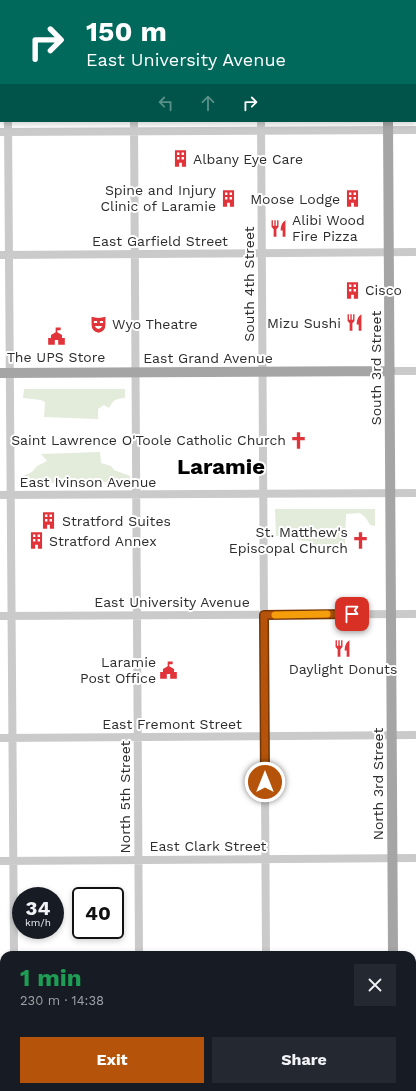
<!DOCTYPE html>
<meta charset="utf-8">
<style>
:root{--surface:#171b24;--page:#242831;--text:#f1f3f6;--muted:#9ea1a6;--accent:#b45309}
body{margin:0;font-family:"Work Sans",sans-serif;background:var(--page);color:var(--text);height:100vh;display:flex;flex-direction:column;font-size:15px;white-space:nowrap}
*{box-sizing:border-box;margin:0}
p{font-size:13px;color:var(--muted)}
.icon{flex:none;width:22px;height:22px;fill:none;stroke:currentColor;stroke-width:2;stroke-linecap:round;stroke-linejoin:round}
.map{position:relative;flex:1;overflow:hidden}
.panel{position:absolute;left:0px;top:951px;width:416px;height:140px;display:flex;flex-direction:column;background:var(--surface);border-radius:12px 12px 0 0;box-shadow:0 2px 6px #0003}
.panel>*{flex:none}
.banner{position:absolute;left:0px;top:0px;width:416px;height:122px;box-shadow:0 2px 6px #0003;background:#00695c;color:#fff;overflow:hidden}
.speed{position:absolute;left:12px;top:887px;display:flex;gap:8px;font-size:20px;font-weight:700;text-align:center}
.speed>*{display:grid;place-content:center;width:52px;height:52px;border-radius:50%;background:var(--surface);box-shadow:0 2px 6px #0003;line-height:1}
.speed small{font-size:10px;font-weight:400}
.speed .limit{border:2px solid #111;border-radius:6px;background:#fff;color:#111}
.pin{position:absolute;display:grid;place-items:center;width:34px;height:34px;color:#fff;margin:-17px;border-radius:8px;box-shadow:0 2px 6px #0006}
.me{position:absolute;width:44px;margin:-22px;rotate:0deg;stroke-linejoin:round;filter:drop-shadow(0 0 3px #0008)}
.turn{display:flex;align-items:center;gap:14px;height:84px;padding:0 20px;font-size:18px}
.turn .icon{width:52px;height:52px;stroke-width:2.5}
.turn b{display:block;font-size:28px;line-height:34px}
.lanes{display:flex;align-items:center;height:38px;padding:0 20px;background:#0003;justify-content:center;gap:20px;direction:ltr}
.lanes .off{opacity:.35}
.round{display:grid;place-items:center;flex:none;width:42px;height:42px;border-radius:0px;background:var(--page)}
.headline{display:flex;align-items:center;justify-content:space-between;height:68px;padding:0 20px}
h1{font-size:24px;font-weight:700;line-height:30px;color:#1e9e55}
.button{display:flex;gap:8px;margin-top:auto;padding:8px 20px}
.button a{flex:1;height:46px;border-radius:0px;background:var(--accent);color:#fff;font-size:16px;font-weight:700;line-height:46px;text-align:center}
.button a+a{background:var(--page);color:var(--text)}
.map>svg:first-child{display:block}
</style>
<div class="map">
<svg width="416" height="1091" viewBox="0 0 416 1091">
<rect width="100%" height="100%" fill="#fff"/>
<path fill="#e3ebdb" d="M24 389H125V398C115 399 114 399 109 408L104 405 98 409V419L44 417 45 402 41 400 23 398Z
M100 452 101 463 111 466 114 470 130 476V482L25 483 23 476 32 472 37 466 47 461 41 454Z
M275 509H375V526L370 525 366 518 360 513 346 514 345 544H336V549H308V541L297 540V535L276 536Z"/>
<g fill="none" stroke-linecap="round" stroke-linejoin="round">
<path stroke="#cacaca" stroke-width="8" d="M8 0V1
M133 0V1
M260 0V1
M415 10H416
M0 12H1
M8 121 14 955
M134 121 139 955
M261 121 266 955
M0 132 416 130
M0 255 416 252
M390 371H416
M0 495 416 493
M0 616 416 614
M0 738 416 735
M0 861 416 858
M412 977H416
M0 979H4
M15 1087V1091
M140 1087V1091
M267 1087V1091"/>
<path stroke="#a5a5a5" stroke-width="10" d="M388 0V1
M388 121 393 955
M0 373 390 371
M394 1087V1091"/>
</g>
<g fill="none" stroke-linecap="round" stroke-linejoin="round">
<defs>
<path id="route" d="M265 782 264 615 352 614"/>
</defs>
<use href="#route" stroke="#753606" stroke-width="10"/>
<use href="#route" stroke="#b45309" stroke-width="7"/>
<path stroke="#f59e0b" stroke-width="7" d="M275 615 327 614"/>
</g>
<defs>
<symbol id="building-bare" viewBox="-9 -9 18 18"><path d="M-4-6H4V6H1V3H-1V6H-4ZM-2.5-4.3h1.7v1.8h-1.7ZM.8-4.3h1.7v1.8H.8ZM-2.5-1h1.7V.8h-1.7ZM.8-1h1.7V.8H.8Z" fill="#e0343a" stroke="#fff" stroke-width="2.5" paint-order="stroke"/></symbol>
<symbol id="restaurant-bare" viewBox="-9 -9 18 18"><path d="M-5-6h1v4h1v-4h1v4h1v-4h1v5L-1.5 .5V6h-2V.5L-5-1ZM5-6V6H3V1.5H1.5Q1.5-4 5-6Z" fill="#e0343a" stroke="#fff" stroke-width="2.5" paint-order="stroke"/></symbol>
<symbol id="theatre-bare" viewBox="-9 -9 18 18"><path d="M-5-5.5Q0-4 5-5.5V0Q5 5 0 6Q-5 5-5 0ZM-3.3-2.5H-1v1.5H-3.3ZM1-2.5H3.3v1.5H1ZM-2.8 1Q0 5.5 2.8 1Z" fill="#e0343a" stroke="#fff" stroke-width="2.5" paint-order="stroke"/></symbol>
<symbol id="civic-bare" viewBox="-9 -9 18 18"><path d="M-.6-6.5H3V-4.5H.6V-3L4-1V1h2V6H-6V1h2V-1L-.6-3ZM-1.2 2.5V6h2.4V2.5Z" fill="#e0343a" stroke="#fff" stroke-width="2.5" paint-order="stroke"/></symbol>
<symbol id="church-bare" viewBox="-9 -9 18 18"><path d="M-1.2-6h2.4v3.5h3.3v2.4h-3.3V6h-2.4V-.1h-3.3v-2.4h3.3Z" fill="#e0343a" stroke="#fff" stroke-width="2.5" paint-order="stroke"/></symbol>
</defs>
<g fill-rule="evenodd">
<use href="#building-bare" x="168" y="146" width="25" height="25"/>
<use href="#building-bare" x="216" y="186" width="25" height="25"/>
<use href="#building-bare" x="340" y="186" width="25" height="25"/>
<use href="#restaurant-bare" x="266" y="216" width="25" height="25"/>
<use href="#building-bare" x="340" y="278" width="25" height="25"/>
<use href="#restaurant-bare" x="342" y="310" width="25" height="25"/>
<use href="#theatre-bare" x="86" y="312" width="25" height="25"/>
<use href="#civic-bare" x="44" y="324" width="25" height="25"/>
<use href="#church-bare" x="286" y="428" width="25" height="25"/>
<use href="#building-bare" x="36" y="508" width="25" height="25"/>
<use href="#church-bare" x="348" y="528" width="25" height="25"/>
<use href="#building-bare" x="24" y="528" width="25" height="25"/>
<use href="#restaurant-bare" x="330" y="636" width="25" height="25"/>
<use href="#civic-bare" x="156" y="658" width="25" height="25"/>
</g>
<g text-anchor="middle" stroke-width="4" stroke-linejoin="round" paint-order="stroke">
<g font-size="14" fill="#2d2d2d" stroke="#fff" text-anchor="start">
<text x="193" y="164">Albany Eye Care</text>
<text x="216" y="195" text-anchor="end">Spine and Injury<tspan x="216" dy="16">Clinic of Laramie</tspan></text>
<text x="340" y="204" text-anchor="end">Moose Lodge</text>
<text x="292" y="225">Alibi Wood<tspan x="292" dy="16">Fire Pizza</tspan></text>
<text x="365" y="295">Cisco</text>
<text x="341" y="328" text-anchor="end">Mizu Sushi</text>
<text x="112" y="329">Wyo Theatre</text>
<text x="56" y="362" text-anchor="middle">The UPS Store</text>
<text x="286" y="445" text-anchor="end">Saint Lawrence O'Toole Catholic Church</text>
<text x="62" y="526">Stratford Suites</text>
<text x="348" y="537" text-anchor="end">St. Matthew's<tspan x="348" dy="16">Episcopal Church</tspan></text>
<text x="49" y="546">Stratford Annex</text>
<text x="156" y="667" text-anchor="end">Laramie<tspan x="156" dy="16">Post Office</tspan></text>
<text x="343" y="674" text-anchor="middle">Daylight Donuts</text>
</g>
<g font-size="14" fill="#2d2d2d" stroke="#fff">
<text x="160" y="246">East Garfield Street</text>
<text transform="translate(249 284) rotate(-90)" y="5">South 4th Street</text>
<text x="208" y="363">East Grand Avenue</text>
<text transform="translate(376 368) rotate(-90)" y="5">South 3rd Street</text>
<text x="88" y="487">East Ivinson Avenue</text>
<text x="172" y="607">East University Avenue</text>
<text x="172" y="729">East Fremont Street</text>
<text transform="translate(378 784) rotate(-90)" y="5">North 3rd Street</text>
<text transform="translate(125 797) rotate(-90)" y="5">North 5th Street</text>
<text x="208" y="851">East Clark Street</text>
</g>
<g font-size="22" font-weight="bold" fill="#000" stroke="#fff">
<text x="221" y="474">Laramie</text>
</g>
</g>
</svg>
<div class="speed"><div>34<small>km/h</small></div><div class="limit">40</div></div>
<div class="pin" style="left:352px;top:614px;background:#d93025"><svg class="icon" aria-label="arrive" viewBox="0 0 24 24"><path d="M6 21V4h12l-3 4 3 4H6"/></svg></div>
<svg class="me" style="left:265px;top:782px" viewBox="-20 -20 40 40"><circle r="17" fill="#b45309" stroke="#fff" stroke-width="3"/><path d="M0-11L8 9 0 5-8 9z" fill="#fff"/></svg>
<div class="banner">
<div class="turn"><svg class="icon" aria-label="right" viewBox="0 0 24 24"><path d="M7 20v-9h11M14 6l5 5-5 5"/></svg><div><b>150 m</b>East University Avenue</div></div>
<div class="lanes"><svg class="icon off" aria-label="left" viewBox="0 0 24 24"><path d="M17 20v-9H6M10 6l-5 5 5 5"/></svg><svg class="icon off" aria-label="ahead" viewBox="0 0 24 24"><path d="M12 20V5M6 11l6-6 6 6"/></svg><svg class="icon" aria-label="right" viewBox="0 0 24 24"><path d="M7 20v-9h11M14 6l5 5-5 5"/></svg></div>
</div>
<section class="panel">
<div class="headline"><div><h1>1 min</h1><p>230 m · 14:38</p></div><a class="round"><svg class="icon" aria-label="close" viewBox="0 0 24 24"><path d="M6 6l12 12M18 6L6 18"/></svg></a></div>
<div class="button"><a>Exit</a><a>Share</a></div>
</section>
</div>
